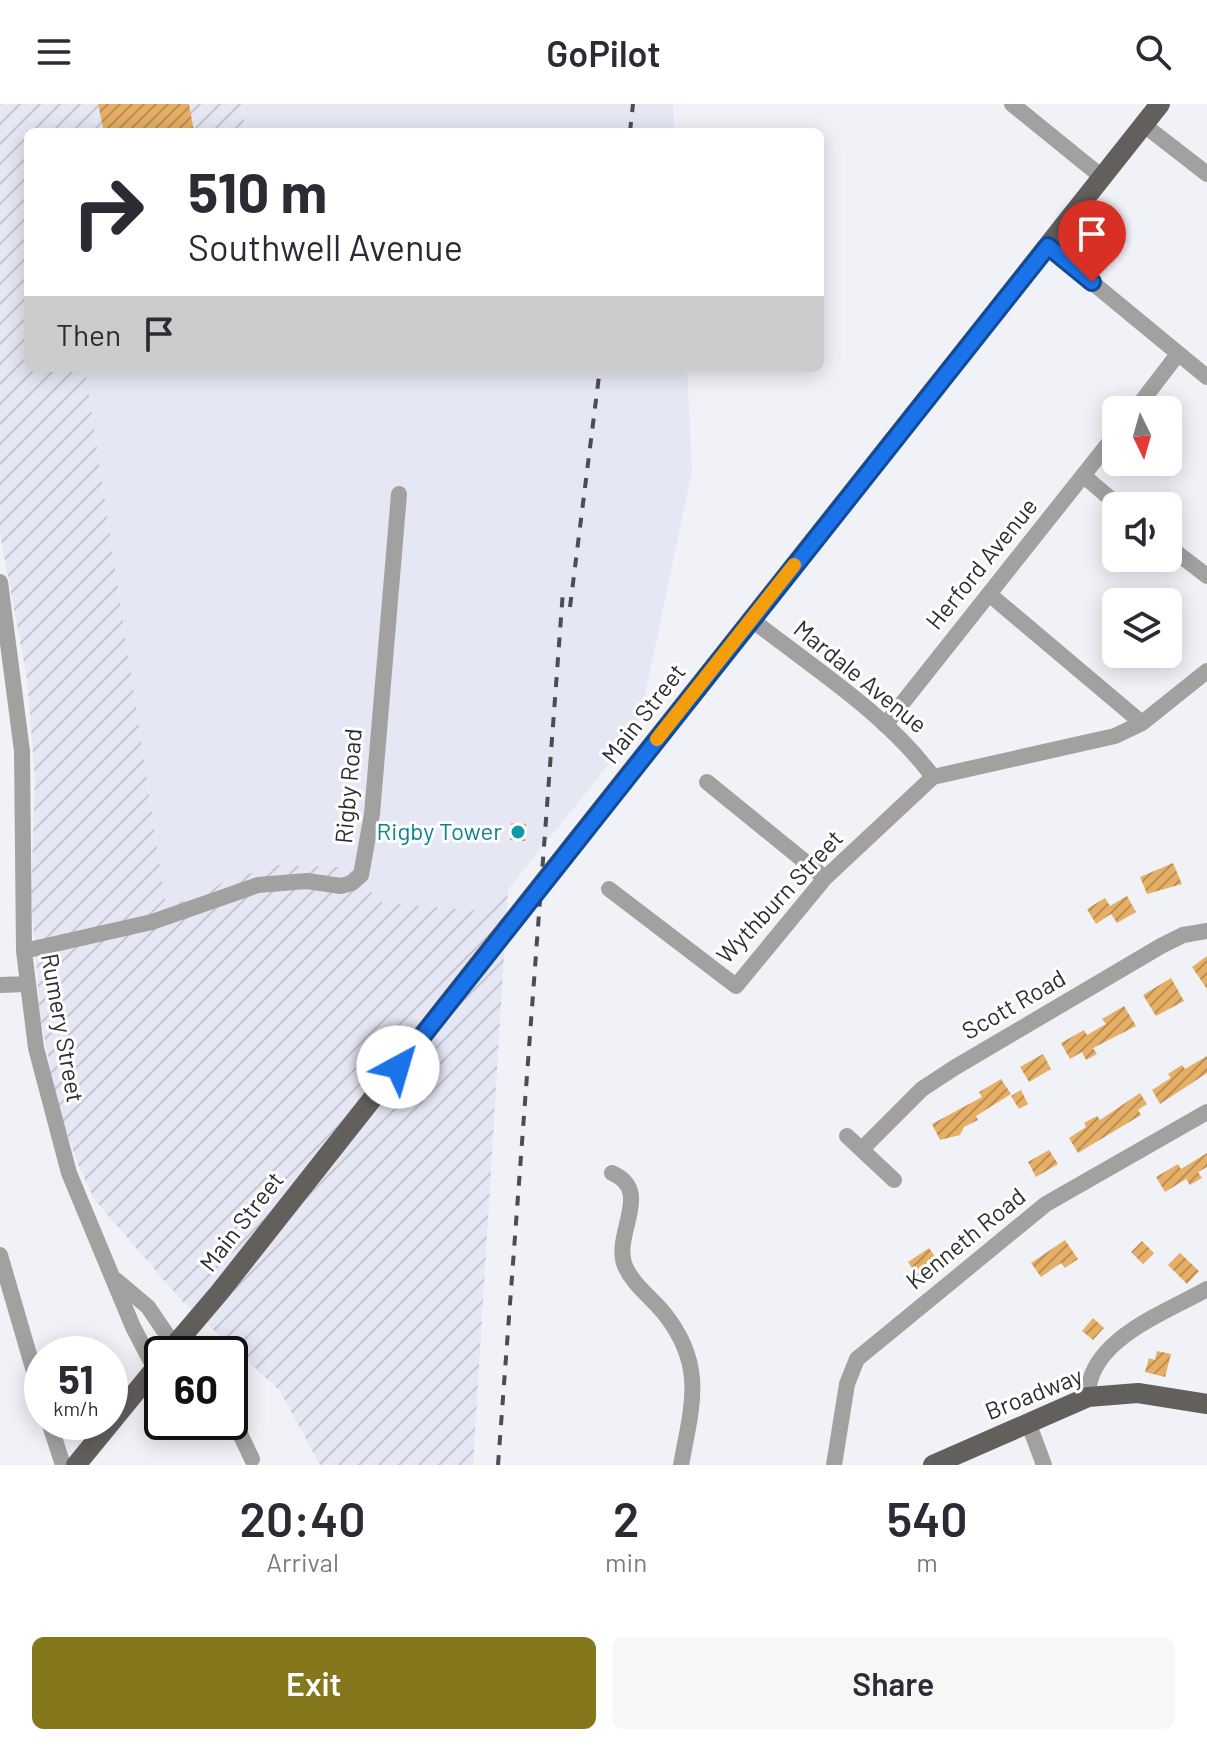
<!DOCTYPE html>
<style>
:root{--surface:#fff;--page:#f7f7f7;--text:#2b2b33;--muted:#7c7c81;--accent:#85781c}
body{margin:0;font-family:Barlow,sans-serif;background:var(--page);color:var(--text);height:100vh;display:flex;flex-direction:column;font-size:30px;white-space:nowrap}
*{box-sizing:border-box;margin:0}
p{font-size:26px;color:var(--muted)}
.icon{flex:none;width:44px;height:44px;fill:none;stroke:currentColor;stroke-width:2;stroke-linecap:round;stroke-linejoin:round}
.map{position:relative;height:1361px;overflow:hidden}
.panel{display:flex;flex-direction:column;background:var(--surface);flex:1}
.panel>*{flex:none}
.guide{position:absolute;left:24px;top:24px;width:800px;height:244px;border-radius:12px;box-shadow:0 4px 20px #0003;background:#fff;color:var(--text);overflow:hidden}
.needle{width:52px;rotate:175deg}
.buttons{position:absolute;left:1102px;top:292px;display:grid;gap:16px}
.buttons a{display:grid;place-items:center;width:80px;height:80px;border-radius:12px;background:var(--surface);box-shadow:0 4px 20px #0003;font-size:40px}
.speed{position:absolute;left:24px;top:1232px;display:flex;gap:16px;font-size:40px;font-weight:700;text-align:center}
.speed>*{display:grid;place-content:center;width:104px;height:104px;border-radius:50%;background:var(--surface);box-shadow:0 4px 20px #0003;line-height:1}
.speed small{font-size:20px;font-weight:400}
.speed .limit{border:4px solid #111;border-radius:12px;background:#fff;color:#111}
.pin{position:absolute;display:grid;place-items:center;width:68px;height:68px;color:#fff;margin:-82px -34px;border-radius:50% 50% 50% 0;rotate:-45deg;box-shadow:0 0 8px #0007}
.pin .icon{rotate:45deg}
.me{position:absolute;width:88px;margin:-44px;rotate:39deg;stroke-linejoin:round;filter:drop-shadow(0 0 6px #0008)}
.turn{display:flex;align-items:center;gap:28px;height:168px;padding:0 32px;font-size:36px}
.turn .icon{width:104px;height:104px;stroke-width:2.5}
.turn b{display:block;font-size:56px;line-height:68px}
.then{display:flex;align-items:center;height:76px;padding:0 32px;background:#0003;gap:16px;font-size:30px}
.eta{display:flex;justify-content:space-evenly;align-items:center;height:136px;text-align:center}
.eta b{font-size:48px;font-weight:600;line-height:56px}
.primary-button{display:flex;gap:16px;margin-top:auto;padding:16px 32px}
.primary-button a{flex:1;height:92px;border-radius:12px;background:var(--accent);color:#fff;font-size:32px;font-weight:600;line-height:92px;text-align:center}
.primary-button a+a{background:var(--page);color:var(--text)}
header{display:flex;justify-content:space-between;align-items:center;height:104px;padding:0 32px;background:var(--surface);font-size:36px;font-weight:600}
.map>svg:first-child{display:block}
</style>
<header><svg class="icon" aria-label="menu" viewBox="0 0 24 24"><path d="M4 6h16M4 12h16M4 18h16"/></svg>GoPilot<svg class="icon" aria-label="search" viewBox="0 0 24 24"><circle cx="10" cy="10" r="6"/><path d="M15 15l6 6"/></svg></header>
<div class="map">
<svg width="1207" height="1361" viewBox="0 0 1207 1361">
<defs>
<pattern id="industrial-furrows" width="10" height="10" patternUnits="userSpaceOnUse" patternTransform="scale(2)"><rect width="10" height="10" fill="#e5e7f4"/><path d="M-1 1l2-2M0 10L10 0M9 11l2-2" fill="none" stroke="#c5c6d2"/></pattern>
<pattern id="building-hatch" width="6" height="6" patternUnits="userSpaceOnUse" patternTransform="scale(2)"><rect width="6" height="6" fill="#e6af65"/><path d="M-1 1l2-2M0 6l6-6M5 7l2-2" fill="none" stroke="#bb8f54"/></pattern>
</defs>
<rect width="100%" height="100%" fill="#f1f2f8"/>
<path fill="url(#industrial-furrows)" d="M0 0H243L245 28H28V264H85L166 802 199 792 228 775 278 761 350 763 490 808 508 785 473 1361H320L280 1287 180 1195 94 1095 77 1058 57 1000 40 911 31 792 35 674 27 575 0 430Z"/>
<path fill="#e5e7f4" d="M243 0H673L674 28H245Z
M85 264H687L692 367 638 624 490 808 379 798 350 763 278 761 228 775 199 792 166 802Z"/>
<path fill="url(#building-hatch)" d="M98 0H189L194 28H104Z
M511 719 526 720 525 737 510 736Z
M1173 759 1182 780 1147 790 1140 773Z
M1127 792 1136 808 1117 819 1111 810 1096 820 1087 805 1105 794 1110 802Z
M1207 852V885L1192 863Z
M1171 874 1184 897 1156 912 1143 891Z
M1124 902 1136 922 1093 944 1097 950 1086 956 1082 948 1070 955 1061 939 1084 926 1087 931 1106 920 1102 915Z
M1043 950 1051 965 1029 978 1020 963Z
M1207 952V969L1160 1000 1152 986 1171 974 1168 970 1182 961 1185 965Z
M1001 975 1011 990 976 1012 978 1016 964 1023 960 1031 940 1036 932 1020 982 993 979 988Z
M1021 986 1028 1000 1019 1005 1011 992Z
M1140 989 1147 1000 1138 1006 1141 1011 1078 1049 1069 1034 1086 1023 1084 1019 1097 1012 1100 1016Z
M1049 1046 1058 1060 1036 1073 1028 1058Z
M1207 1049V1063L1198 1068 1202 1074 1190 1081 1186 1075 1165 1088 1156 1073 1178 1060 1181 1065Z
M1065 1136 1078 1155 1065 1164 1061 1159 1041 1173 1031 1159Z
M1142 1137 1154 1149 1143 1160 1131 1148Z
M929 1144 938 1157 917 1172 908 1158Z
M1180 1149 1199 1167 1187 1180 1168 1161Z
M1093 1214 1104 1224 1093 1236 1082 1227Z
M1157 1247 1171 1250 1165 1273 1145 1268 1149 1254 1155 1256Z"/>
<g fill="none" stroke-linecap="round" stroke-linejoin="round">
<path stroke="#a3a1a0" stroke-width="16" d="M1012 0 1102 73
M1144 21 1207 70
M1048 142 1207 273
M1135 306 1178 250
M1084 372 1119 402
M1168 442 1207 472
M0 478 22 647 24 847 36 944 69 1069 133 1223 155 1265
M989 490 1142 619
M751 515C813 564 886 609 933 673
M885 621 1116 330
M707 678 825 774
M609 785 736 882 825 774 933 673 1115 632 1142 619 1207 567
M24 847 152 818 258 781 307 777 341 782 352 779 361 771 372 710 399 390
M0 881 26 880
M847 1032 894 1076
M862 1045 922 985 954 964 1161 842 1183 831 1207 827
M612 1069C654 1087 612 1130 625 1162 633 1181 652 1194 664 1209 706 1262 692 1301 681 1361
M0 1151 42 1295
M116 1176 148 1203 180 1250
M1088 1293C1087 1236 1165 1209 1207 1185
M230 1309 252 1355
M49 1318 63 1361
M1028 1318 1044 1361
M834 1361 847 1280 857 1255 1046 1100 1207 1008"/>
<path stroke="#625f5c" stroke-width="20" d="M573 741 1160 0
M167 1250 219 1189 508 823
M76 1361 162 1256
M933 1361 1088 1293 1138 1289 1207 1300"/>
<path stroke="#4c4d50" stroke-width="4" stroke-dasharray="10 10" stroke-linecap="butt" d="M630 28 633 0
M570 503 600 264
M498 1361 563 487"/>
<path stroke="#625f5c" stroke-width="20" d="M508 823 573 741"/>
</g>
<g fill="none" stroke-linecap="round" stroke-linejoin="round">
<defs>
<path id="route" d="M398 963 1048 142 1092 178"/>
</defs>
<use href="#route" stroke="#114b97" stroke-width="20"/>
<use href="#route" stroke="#1a73e8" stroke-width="14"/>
<path stroke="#f59e0b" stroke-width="14" d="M657 635 794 461"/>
</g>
<circle fill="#0f9aa8" stroke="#fff" stroke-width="3" cx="518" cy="728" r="8"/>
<g text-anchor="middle" stroke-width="6" stroke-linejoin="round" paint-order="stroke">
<g font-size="24" fill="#2d2e30" stroke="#fff">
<text transform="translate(982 460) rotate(-51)" y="8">Herford Avenue</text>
<text transform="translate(860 573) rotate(39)" y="8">Mardale Avenue</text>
<text transform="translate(644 610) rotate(-52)" y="8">Main Street</text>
<text transform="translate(349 682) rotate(-85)" y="8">Rigby Road</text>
<text transform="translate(780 793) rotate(-47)" y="8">Wythburn Street</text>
<text transform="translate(1014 901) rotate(-30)" y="8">Scott Road</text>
<text transform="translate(62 924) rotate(80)" y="8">Rumery Street</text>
<text transform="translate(242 1118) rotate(-52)" y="8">Main Street</text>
<text transform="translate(966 1135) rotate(-39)" y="8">Kenneth Road</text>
<text transform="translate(1034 1290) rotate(-22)" y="8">Broadway</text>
</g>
<g font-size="24" fill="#0d838f" stroke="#fff" text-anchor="end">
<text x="502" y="736">Rigby Tower</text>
</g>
</g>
</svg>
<div class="buttons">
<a><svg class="needle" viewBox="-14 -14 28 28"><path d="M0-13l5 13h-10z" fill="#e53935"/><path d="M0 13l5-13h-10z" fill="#7c7c81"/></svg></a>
<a><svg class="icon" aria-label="sound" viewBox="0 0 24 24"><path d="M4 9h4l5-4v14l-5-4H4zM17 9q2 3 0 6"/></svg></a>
<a><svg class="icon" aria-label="layers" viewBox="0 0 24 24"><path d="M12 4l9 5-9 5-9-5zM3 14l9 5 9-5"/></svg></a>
</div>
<div class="speed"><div>51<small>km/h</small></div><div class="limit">60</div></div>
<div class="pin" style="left:1092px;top:178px;background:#d93025"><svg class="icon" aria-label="arrive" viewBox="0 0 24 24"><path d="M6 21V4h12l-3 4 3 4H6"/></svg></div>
<svg class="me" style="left:398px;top:963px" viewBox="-20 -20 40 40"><circle r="19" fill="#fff"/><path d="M0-13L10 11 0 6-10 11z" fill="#1a73e8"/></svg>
<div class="guide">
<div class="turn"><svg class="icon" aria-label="right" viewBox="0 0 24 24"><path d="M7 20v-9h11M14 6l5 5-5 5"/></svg><div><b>510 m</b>Southwell Avenue</div></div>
<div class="then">Then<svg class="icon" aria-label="arrive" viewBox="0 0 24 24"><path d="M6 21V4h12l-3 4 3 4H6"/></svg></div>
</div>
</div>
<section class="panel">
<div class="eta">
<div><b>20:40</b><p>Arrival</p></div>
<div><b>2</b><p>min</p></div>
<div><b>540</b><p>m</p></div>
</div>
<div class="primary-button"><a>Exit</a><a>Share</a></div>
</section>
